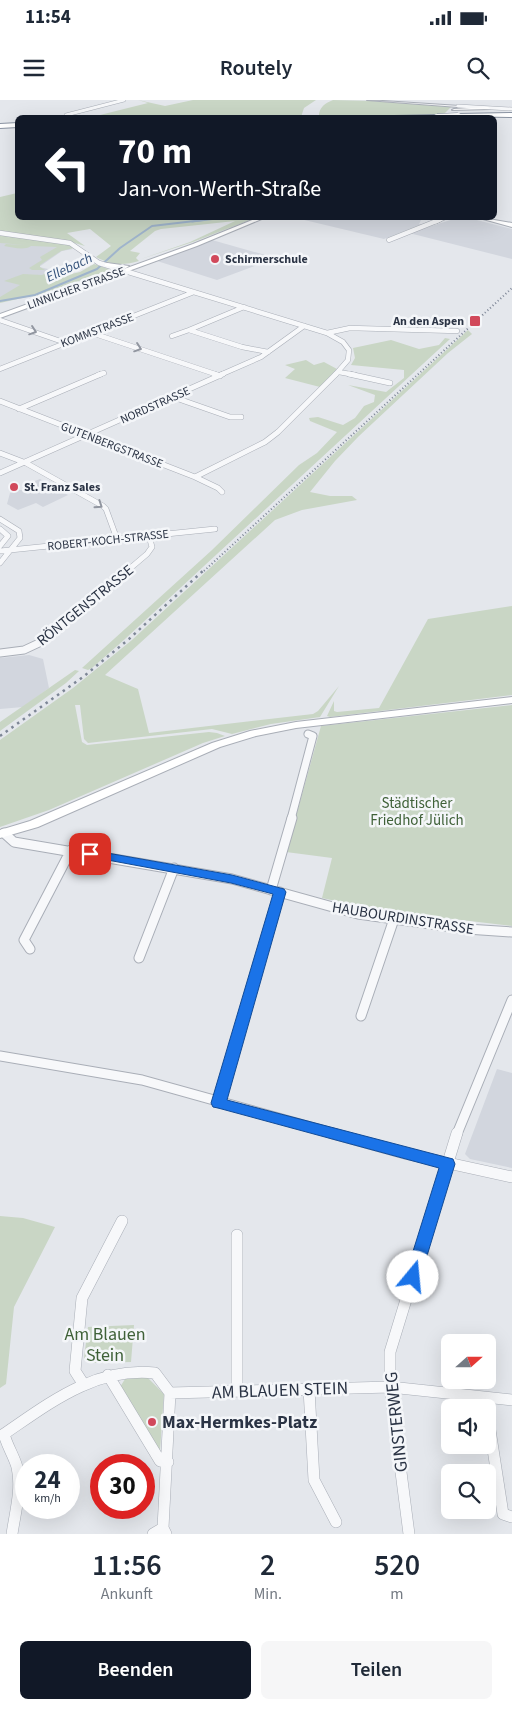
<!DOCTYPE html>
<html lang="de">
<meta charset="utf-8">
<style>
:root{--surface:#fff;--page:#f6f6f7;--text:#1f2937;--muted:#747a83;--accent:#111827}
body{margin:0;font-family:"Source Sans 3",sans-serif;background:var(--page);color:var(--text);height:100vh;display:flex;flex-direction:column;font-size:19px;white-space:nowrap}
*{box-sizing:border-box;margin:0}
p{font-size:16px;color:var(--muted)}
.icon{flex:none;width:28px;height:28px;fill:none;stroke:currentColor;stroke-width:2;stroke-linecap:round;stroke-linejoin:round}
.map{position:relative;height:1434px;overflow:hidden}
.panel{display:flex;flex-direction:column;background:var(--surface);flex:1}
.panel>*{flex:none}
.top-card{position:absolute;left:15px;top:15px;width:482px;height:105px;border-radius:8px;box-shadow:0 5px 20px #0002;background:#111827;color:#fff;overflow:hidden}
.needle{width:32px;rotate:69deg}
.tools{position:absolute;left:441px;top:1234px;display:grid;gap:10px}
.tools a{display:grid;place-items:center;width:55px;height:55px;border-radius:8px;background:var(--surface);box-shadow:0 5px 20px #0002;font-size:25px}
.speed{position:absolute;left:15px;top:1354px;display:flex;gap:10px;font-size:25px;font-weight:700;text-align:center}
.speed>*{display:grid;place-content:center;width:65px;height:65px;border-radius:50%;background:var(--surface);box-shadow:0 5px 20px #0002;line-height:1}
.speed small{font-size:12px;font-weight:400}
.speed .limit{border:8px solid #d22;background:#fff;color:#111}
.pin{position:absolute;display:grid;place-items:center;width:42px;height:42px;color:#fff;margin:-21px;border-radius:10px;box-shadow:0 2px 8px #0006}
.me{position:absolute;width:55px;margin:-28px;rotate:17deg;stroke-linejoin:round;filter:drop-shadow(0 0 4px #0008)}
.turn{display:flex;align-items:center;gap:18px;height:105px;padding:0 20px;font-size:22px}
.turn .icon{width:65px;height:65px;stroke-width:2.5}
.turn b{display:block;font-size:35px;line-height:42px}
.eta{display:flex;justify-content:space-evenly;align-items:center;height:85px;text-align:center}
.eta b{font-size:30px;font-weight:600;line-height:35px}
.button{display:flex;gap:10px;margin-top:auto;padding:10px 20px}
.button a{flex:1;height:58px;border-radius:8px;background:var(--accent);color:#fff;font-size:20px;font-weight:600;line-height:58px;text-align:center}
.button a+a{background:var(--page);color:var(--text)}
.status{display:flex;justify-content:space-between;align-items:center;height:35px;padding:0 25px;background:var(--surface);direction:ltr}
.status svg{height:14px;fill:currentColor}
header{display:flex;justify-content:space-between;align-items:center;height:65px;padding:0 20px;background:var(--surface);font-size:22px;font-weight:600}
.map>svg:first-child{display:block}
</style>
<div class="status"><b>11:54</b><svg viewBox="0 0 49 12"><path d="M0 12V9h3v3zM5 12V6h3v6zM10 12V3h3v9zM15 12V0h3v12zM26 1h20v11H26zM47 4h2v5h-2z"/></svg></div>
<header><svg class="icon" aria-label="menu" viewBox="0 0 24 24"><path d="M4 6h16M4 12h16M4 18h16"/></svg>Routely<svg class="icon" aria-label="search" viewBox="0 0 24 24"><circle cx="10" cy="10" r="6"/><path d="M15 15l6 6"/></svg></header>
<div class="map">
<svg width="512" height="1434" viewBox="0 0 512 1434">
<rect width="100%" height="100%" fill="#e4e7ec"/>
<path fill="#d2d6de" d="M296 118H433L428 119 422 118 419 124H422L384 139Z
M457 118H469L512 129V159L409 133Z
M0 135 73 149 62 151 39 167 71 174 11 196 0 197Z
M212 140 276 158 217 180 154 160Z
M40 379 68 395 43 407 36 403 18 410 7 404 10 393 18 390H27L30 383Z
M29 555 43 559 49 588 23 607 0 609V558Z
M497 969 512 973V1068L470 1059 465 1054Z"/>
<path fill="#c9d6c5" d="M138 0 165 6 193 0H316L304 8 301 17H92L148 3Z
M333 0 372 1 451 7 443 15 319 18C318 8 325 3 333 0Z
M17 93 18 118H255L193 142 141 159 190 142 235 121 161 129 155 131 130 151 140 153 136 158 139 161C123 166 111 165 96 157L111 146 90 129 67 133 85 146 71 142 0 132V97Z
M0 135 70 145 74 148 61 151 40 165V167L45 170H32L29 168 42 160 40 157 57 147 31 146C24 151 12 147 4 146L6 144 25 145 0 143Z
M94 164 111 170 86 178 39 198 31 196 0 203V197L20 185 4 181 23 174 42 175 52 170 71 174 80 172Z
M468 230 472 234 448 253 359 336 335 361 310 392 330 396H352L357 400 302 410 275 420 105 575 138 589 149 633 313 614 318 611 339 586 320 617 271 624 232 634 212 629 88 643 84 639 80 605H75L82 642 87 645 209 632 217 633 225 636 203 643 49 710 0 727V640L73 588 132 540Z
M445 238 450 239 125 539 92 568 88 570 82 568 212 450 299 365 317 353 337 332 310 321 309 318 318 317 343 325 355 318 364 306 374 302 375 295 348 285 386 292 404 278V270L351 265 355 258 353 248 391 240 419 249 439 245Z
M306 260 314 265 324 262 337 269 320 287 285 278 295 269 285 265Z
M512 506V595L330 617 327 616 334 601V611L337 612 379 608 428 519Z
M75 570 79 571 66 583 0 631V622Z
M512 605V826L377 810 322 798 332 758 286 752 321 626Z
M0 1116 23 1118 55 1127 14 1207 6 1284 0 1288Z
M134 1225 131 1262 89 1263 84 1258 88 1227Z
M127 1276H146L164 1294 160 1351 120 1287Z"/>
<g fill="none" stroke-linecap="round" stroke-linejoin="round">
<path stroke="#9fb4cc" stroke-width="1" d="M192 122 225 118"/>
<path stroke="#9fb4cc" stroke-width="2" d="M0 201 35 195 97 169 120 148 152 126 203 120"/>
<defs>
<path id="minor-far5" d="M458 6 512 9
M66 15 124 0
M436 122 445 118"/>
<path id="minor-far4" d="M0 133 70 143 99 163 327 233 343 242 349 250 348 260 335 275
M389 140 439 120
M244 207 189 230 242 247 268 252
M0 220 66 243
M92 233 218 275
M327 233 350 228 457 231
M172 236 189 230
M0 269 194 192
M339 272 355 275
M98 275 104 273
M220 275 261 257 304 226"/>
<path id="minor-far3" d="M214 274 220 276
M349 274 390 283
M173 297 230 317H241
M0 301 195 377 218 388 222 392
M19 309 101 274
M0 353 26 363 103 406 106 409 117 439
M0 373 223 274
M195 377 265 342 278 332 336 274
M0 419 19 431 20 438 0 463
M0 429 8 436 0 446
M0 451 215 429
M127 471 147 454 152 447 149 436"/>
<path id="minor-far2" d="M0 553 24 550 39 543 128 469
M291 719 313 636 308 634"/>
<path id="minor-far1" d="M4 733 14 742 232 779 358 814 467 829 512 832
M271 790 292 718
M30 849 24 840 71 750
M139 858 174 768
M361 916 394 819
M0 956 142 980 336 1034
M219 1003 280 792
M457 1034 512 900"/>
<path id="minor" d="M331 1033 407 1054 512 1077
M237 1135V1291
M108 1275 160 1361 168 1362
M84 1285 75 1271 82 1198 122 1121
M309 1289 314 1380 336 1422
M170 1293 390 1287 512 1300
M484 1297 486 1308
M488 1317 503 1414 512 1417
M12 1434C15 1413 22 1389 17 1367 14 1356 7 1346 4 1334 51 1302 95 1267 155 1273L170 1293 163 1428 166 1434
M153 1434 163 1428
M409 1434 390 1287V1252L457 1033"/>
<path id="tertiary" d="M367 0 460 6 458 7Z"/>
<path id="secondary" d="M488 7 490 9 452 10 454 9Z
M257 118H264L197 146 0 218V214L193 144Z
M483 118 512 123V127L483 119Z
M107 163 129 166 126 168 105 166V164Z
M512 597V603L296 628 256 636 220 647 38 727 0 738V730L30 721 212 643 250 631 296 622Z"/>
<path id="motorway" d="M512 13V17L455 16 458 14Z
M437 15 439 18H392L394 16Z
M18 23V27L0 28V24Z"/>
</defs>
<use href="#minor-far5" stroke="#a9aeb7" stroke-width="4"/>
<use href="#minor-far4" stroke="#a9aeb7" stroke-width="5.5"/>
<use href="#minor-far3" stroke="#a9aeb7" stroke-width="6"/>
<use href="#minor-far2" stroke="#a9aeb7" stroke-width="9"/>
<use href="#minor-far1" stroke="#a9aeb7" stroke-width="11"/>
<use href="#minor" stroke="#a9aeb7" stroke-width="12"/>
<use href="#tertiary" stroke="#a9aeb7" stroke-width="2"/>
<use href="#secondary" stroke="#a9aeb7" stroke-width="2"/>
<use href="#motorway" stroke="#8b94a3" stroke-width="2"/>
<use href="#minor-far5" stroke="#f7f8fa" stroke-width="3"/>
<use href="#minor-far4" stroke="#f7f8fa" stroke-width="4.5"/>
<use href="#minor-far3" stroke="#f7f8fa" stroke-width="5"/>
<use href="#minor-far2" stroke="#f7f8fa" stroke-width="7"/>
<use href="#minor-far1" stroke="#f7f8fa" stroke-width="9"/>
<use href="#minor" stroke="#f7f8fa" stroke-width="11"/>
<use href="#tertiary" fill="#f7f8fa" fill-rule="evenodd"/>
<use href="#secondary" fill="#fff" fill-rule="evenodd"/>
<use href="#motorway" fill="#fff" fill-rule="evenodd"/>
<path stroke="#7d8696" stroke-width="2" stroke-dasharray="1 2.5" stroke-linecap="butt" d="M204 471 512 188"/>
<path stroke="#7d8696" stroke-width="2.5" stroke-dasharray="2.5 4.5" stroke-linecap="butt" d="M0 636 83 577 129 539 205 469"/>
<defs>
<path id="motorway-bridge" d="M437 17 458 16"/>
</defs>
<use href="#motorway-bridge" stroke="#8b94a3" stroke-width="7" stroke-linecap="butt"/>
<use href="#motorway-bridge" stroke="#fff" stroke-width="6"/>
</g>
<defs><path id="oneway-chevron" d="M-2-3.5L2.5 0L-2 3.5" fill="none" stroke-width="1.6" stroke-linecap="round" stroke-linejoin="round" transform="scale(1.25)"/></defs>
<g stroke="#9196a0">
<use href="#oneway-chevron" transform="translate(33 231) rotate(19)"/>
<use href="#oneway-chevron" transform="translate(138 248) rotate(19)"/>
<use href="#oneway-chevron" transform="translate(99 405) rotate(34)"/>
</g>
<path fill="#1a73e8" stroke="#114b97" d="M90 750 232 775 284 789 286 792 227 1000 453 1059 455 1064 419 1182 413 1184 408 1182 405 1177 439 1068 218 1008 213 1007 211 1003 273 794 231 783 86 756 85 754Z"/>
<g fill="#d1495b" stroke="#f4f6f9" stroke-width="2">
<circle cx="215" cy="159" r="5"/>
<rect x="469" y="215" width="12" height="12" rx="2.5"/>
<circle cx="14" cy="387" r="5"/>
<circle cx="152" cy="1322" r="5"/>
</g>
<g text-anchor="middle" stroke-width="5" stroke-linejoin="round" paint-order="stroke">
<g font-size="12" font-weight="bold" fill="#2b3445" stroke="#f4f6f9" text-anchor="start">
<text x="225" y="163">Schirmerschule</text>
<text x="464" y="225" text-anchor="end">An den Aspen</text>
<text x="24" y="391">St. Franz Sales</text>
</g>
<g font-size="12" fill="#2b3445" stroke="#f4f6f9">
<text transform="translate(76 188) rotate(-20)" y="4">LINNICHER STRASSE</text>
<text transform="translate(97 230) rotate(-21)" y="4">KOMMSTRASSE</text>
<text transform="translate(155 305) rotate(-24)" y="4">NORDSTRASSE</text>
<text transform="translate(112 345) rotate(21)" y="4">GUTENBERGSTRASSE</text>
<text transform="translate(108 440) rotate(-6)" y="4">ROBERT-KOCH-STRASSE</text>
</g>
<g font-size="14" font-style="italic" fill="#34527a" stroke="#f4f6f9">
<text transform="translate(69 167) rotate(-25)" y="5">Ellebach</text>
</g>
<g font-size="15" fill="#2b3445" stroke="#f4f6f9">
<text transform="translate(85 505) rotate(-39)" y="5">RÖNTGENSTRASSE</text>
<text transform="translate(403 818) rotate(9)" y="5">HAUBOURDINSTRASSE</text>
</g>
<g font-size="15" fill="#3f6138" stroke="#f4f6f9">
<text x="417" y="708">Städtischer<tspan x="417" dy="17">Friedhof Jülich</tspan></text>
</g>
<g font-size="18" fill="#3f6138" stroke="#f4f6f9">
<text x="105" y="1240">Am Blauen<tspan x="105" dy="21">Stein</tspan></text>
</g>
<g font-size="18" fill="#2b3445" stroke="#f4f6f9">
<text transform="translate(280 1290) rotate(-2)" y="6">AM BLAUEN STEIN</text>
<text transform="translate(396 1322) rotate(-96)" y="6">GINSTERWEG</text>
</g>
<g font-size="18" font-weight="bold" fill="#2b3445" stroke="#f4f6f9" text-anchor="start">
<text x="162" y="1328">Max-Hermkes-Platz</text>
</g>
</g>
</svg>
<div class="tools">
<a><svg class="needle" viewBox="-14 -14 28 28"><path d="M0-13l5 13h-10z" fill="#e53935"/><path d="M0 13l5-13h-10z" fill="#747a83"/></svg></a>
<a><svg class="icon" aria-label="sound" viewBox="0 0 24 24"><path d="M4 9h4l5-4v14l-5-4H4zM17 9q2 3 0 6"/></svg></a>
<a><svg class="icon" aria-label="search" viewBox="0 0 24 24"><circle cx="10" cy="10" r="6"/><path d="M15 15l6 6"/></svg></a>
</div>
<div class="speed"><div>24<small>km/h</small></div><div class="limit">30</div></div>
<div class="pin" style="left:90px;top:754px;background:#d93025"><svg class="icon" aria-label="arrive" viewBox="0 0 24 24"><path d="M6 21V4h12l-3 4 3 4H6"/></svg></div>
<svg class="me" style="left:413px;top:1177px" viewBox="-20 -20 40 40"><circle r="19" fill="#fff"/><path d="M0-13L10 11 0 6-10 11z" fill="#1a73e8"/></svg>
<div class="top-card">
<div class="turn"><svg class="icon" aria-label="left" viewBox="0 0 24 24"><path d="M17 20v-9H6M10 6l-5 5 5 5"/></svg><div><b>70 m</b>Jan-von-Werth-Straße</div></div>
</div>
</div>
<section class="panel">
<div class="eta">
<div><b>11:56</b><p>Ankunft</p></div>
<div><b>2</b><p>Min.</p></div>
<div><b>520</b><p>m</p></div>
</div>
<div class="button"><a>Beenden</a><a>Teilen</a></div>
</section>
